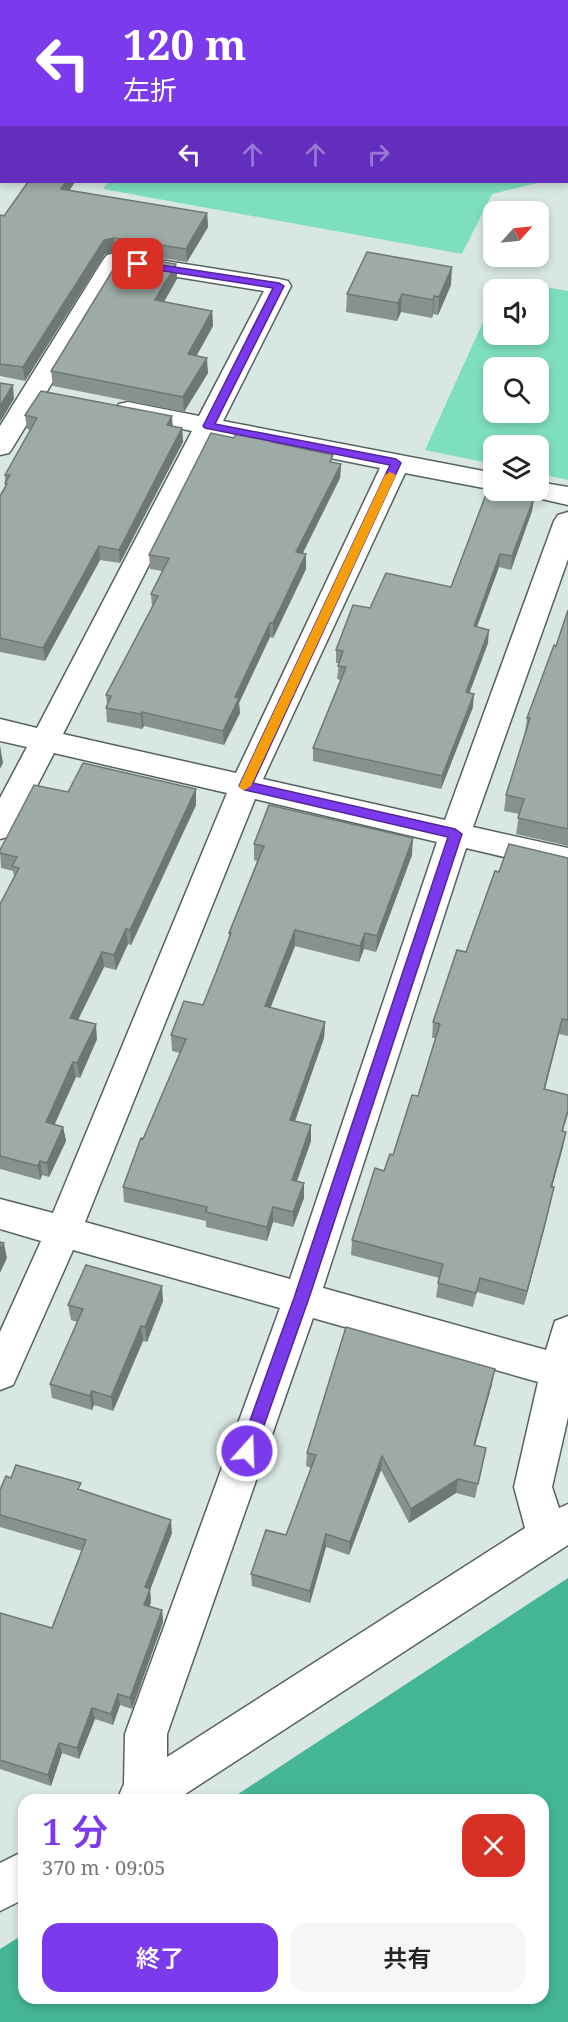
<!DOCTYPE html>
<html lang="ja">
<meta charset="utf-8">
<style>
:root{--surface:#fff;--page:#f6f6f6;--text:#222;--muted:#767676;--accent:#7c3aed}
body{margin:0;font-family:"Noto Serif","Noto Sans JP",serif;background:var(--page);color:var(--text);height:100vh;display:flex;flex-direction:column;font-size:22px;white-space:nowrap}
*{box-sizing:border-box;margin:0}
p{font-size:20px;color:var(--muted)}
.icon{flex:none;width:33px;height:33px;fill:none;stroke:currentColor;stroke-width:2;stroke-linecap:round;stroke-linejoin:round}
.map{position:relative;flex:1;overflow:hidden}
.side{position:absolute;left:18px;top:1794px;width:531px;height:210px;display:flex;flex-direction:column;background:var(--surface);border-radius:18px;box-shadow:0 3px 9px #0003}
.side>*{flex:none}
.hud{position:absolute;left:0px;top:0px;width:568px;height:183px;box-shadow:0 3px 9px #0003;background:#7c3aed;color:#fff;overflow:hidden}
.needle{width:39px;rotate:63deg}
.fabs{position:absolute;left:483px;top:201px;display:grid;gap:12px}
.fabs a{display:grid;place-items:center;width:66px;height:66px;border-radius:12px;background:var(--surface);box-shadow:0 3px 9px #0003;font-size:30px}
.pin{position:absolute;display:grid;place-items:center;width:51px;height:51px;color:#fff;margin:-26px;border-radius:12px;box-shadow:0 3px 9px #0006}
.me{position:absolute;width:66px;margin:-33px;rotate:20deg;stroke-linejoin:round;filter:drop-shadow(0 0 4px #0008)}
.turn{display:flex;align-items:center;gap:21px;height:126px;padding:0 24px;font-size:27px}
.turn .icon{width:78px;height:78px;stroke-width:2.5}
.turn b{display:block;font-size:42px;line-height:51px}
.lanes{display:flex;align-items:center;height:57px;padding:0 24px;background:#0003;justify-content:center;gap:30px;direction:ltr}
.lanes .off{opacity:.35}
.round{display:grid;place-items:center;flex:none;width:63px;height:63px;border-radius:18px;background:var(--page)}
.head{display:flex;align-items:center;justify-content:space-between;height:102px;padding:0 24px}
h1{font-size:36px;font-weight:600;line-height:45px;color:var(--accent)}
.primary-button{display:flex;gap:12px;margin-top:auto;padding:12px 24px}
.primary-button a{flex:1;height:69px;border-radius:18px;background:var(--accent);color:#fff;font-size:24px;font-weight:600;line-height:69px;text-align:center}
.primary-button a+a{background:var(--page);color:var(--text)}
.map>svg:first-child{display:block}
</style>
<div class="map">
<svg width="568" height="2022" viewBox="0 0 568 2022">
<rect width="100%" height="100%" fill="#d8e7e1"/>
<path fill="#7edec0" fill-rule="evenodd" d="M108 182H542L492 194 462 254 103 189Z
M503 279 568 291V480L539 474 538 446H494L493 464 425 450 493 300 494 334H538V290L498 289ZM494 368H538V412H494Z"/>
<path fill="#44b696" d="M568 1578V2022H0V1949L24 1934V1998H543V1800H229Z"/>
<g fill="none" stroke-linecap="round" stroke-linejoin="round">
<defs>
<path id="minor" d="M0 117 2 118V132L0 131Z
M2 157V173L0 174V158Z
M115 253 279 279 288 281 291 286 223 421 494 473V490L405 473 263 779 445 820 554 521 558 515 568 512V559L473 827 568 848V872L466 848 323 1288 546 1350 555 1321 568 1316V1417L552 1487 559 1508 568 1504V1545L176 1800H117L124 1784 125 1734 280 1308 73 1250 13 1385 0 1390V1332L41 1241 0 1229V1199L53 1213 227 793 54 753 11 836 0 839V798L27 747 0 741V719L37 728 192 431 119 416 115 410 119 404 128 402 199 416 264 291 122 268 13 447 9 453 0 455V426L103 260 107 255ZM215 435 380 468 236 773 63 734ZM255 799 437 842 290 1279 85 1222ZM313 1318 538 1382 514 1487 525 1528 167 1757V1734Z
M538 482 568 487V505L529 496 525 490H538Z
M24 1851V1899L0 1911V1863Z"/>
<path id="primary" d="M550 0H568V7L567 2Z"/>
</defs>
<use href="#minor" stroke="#55625d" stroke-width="3"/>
<use href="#primary" stroke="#55625d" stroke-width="3"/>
<use href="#minor" fill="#fff" fill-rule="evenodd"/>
<use href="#primary" fill="#fff" fill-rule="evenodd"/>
</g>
<path fill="#87928e" d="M70 190 207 213 208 227 187 262 115 251 105 254 25 381 0 376V215L4 216Z
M176 264 177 279 164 302 212 311 213 326 197 355 208 373 184 412 53 386 51 371Z
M451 285 438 315 433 314 432 318 401 312 397 321 346 312 347 294Z
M25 415 173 426 182 428 183 442 120 563 100 560 45 661 0 652V496L5 487V475L30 430 27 429Z
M234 438 274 442 333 462 341 464 340 478 302 554H306V569L273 638 270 637 239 703 240 713 224 745 144 726 142 729 107 722 106 708 107 704 106 695 152 608 151 594 162 571 150 569 149 555Z
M534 498 532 511 511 570 499 567 477 627 488 643 469 693 473 707 441 789 313 761V748L341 680 337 679 339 663H336V650L370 608 451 587Z
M568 610V846L516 834 519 814 504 811 506 795 525 732 527 718 556 646Z
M196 789V805L131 945 128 944 116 970 104 967 78 1020 97 1039 80 1078 76 1077 54 1124 63 1127 66 1141 49 1177 42 1175 40 1180 0 1169V904L14 877 13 871 1 868 0 850 68 792Z
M254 844 412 855 376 952 364 949 359 962 295 946 270 1007 325 1022 324 1038 295 1121 311 1125V1141L297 1181 304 1198 293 1227 273 1222 267 1241 206 1227V1221L124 1202 123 1187 180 1053 172 1051 171 1035 203 1005 215 975 229 938V933L257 861 254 860Z
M568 858V1036L559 1034 545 1089 568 1095V1114L563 1131V1147L552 1187 544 1230 524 1305 477 1292 473 1307 436 1297 439 1278 351 1255 352 1240 384 1171 393 1155 418 1096 435 1038H432L433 1022 466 952 499 872Z
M163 1301 147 1342 143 1341 113 1411 94 1405 92 1410 52 1398 50 1384 77 1322 71 1320 68 1305Z
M492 1384 475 1446 486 1448 475 1498 456 1493 409 1523 381 1470 349 1555 326 1547 310 1603 252 1586 251 1574 286 1535 311 1468 306 1466 307 1453Z
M11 1478 82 1491 172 1533 150 1590 151 1601 150 1607 162 1610 163 1622 132 1709 120 1705 113 1725 95 1719 79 1759 62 1753 51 1786 0 1769V1613L52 1628 82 1551 0 1527V1490Z"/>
<path fill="#6e7774" d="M200 0H210L209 2H199Z
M2 91V106L0 108V93Z
M66 182H75L62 202 61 189Z
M207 213 208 227 187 262 186 249Z
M114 238 115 251 105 254 25 381 23 367 104 240Z
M176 264 177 279 156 315 155 300Z
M452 267 451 285 438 315 439 297Z
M402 294 401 312 397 321 398 303Z
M434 296 433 314 432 318 433 300Z
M212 311 213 326 189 369 188 354Z
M207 358 208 373 184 412 183 397Z
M13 385 14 399 0 422V406Z
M172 416 173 430 167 425Z
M182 428 183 442 120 563 119 550Z
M341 464 340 478 296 567V552Z
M534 498 532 511 511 570 512 556Z
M99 546 100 560 45 661 43 648Z
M306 554V569L273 638V623Z
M500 554 499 567 472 640 474 626Z
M270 623V637L239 703 240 713 224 745 223 731 235 697Z
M489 630 488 643 465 705 466 692Z
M474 694 473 707 441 789 442 776Z
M142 712 144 726 142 729 141 714Z
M0 745 3 763 0 769Z
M196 789V805L131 945 130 930Z
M413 838 412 855 376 952 377 936Z
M126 929 128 944 116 970 114 955Z
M295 930V946L265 1022V1006Z
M365 933 364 949 359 962 360 946Z
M102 952 104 967 72 1032 70 1018Z
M562 1019 559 1034 541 1104 544 1089Z
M325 1022 324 1038 290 1135V1120Z
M96 1024 97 1039 80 1078 77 1063Z
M73 1062 76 1077 49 1137 46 1122Z
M311 1125V1141L292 1195V1180Z
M63 1127 66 1141 49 1177 47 1163Z
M566 1132 563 1147 548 1201 551 1187Z
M40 1161 42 1175 40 1180 38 1166Z
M304 1183V1198L293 1227V1212Z
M554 1187 544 1230 524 1305 527 1291Z
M273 1207V1222L267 1241V1227Z
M4 1243 7 1258 0 1273V1250Z
M162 1286 163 1301 147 1342 145 1327Z
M141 1326 143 1341 113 1411 111 1397Z
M495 1369 492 1384 471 1459 474 1445Z
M92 1391 94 1405 92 1410 90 1396Z
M382 1456 381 1470 349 1555 350 1542Z
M458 1479 456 1493 409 1523 411 1509Z
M171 1520 172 1533 150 1590 151 1601 146 1618 144 1605 145 1587Z
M326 1534V1547L310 1603V1591Z
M162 1610 163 1622 132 1709 130 1698Z
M118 1694 120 1705 113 1725 111 1714Z
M92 1708 95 1719 79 1759 77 1748Z
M59 1743 62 1753 51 1786 48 1775Z"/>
<path fill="#9daaa5" stroke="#6e7774" stroke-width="1.5" d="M0 0H200L199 2H2V91L0 93Z
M28 182H66L61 189 207 213 186 249 114 238 104 240 23 367 0 364V215L4 216Z
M367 252 452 267 439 297 434 296 433 300 402 294 398 303 347 294Z
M122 255 176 264 155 300 212 311 188 354 207 358 183 397 51 371Z
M0 383 13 385 0 406Z
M41 391 172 416 167 425 182 428 119 550 99 546 43 648 0 638V496L7 484 5 483 10 475H5L37 418 25 415Z
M237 432 274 439 272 442 333 455 330 462 341 464 296 552 306 554 273 623H270L235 697 239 698 223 731 142 712 141 714 106 708 111 696 106 695 158 596 151 594 169 558 149 555 211 433 234 438Z
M488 489 534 498 512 556 500 554 474 626 489 630 466 692 474 694 442 776 313 748 346 667 338 666 343 651 336 650 353 605 370 608 386 573 451 587Z
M568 610V829L518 818 524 799 506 795 530 718H527L554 645 556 646Z
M83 763 196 789 130 930 126 929 114 955 102 952 70 1018 96 1024 77 1063 73 1062 46 1122 63 1127 47 1163 40 1161 38 1166 0 1156V904L19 868 12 866 17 857 0 853V850L34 785 68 792Z
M269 805 413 838 377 936 365 933 360 946 295 930 265 1006 325 1022 290 1120 311 1125 292 1180 304 1183 293 1212 273 1207 267 1227 206 1212 207 1207 123 1187 141 1138 143 1139 186 1039 171 1035 184 1001 203 1005 215 975 231 933H229L264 846 254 844Z
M509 844 568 858V1020L562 1019 544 1089 568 1095V1110L562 1131 566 1132 551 1187H554L547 1216 527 1291 480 1278 476 1293 438 1283 443 1264 352 1240 375 1168 384 1171 390 1154 393 1155 412 1095 418 1096 440 1024 433 1022 457 950 466 952 495 871 499 872Z
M0 1242 4 1243 0 1250Z
M86 1265 162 1286 145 1327 141 1326 111 1397 92 1391 90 1396 50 1384 83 1309 68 1305Z
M346 1327 495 1369 474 1445 486 1448 478 1484 458 1479 411 1509 382 1456 350 1542 326 1534 310 1591 251 1574 266 1530 286 1535 316 1455 307 1453Z
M16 1465 81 1483 78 1489 171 1520 145 1587 150 1589 144 1605 162 1610 130 1698 118 1694 111 1714 92 1708 77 1748 59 1743 48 1775 0 1760V1613L52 1628 86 1540 0 1515V1490L6 1476 11 1478Z"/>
<path fill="#7c3aed" stroke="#51269a" stroke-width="1.5" d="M135 261 279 283 284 286 215 424 396 459 401 463 253 783 455 829 462 834 309 1298 255 1451 253 1456 247 1458 241 1456 239 1451 294 1298 448 837 245 790 239 786 390 465 205 428 203 426 273 288 138 267 135 266Z"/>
<path fill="#f59e0b" d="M390 472 396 475 251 786 245 790 241 789 239 786 385 475Z"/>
</svg>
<div class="fabs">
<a><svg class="needle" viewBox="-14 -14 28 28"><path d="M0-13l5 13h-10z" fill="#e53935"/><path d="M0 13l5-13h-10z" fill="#767676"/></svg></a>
<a><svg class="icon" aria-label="sound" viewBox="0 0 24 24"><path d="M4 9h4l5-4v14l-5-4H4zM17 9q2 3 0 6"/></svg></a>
<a><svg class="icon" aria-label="search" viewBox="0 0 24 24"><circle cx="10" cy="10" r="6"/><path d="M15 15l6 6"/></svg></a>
<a><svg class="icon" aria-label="layers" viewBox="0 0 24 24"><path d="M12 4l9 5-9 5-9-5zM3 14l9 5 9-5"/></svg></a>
</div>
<div class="pin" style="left:138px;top:264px;background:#d93025"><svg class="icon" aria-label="arrive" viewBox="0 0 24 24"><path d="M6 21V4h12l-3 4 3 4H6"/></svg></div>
<svg class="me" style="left:247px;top:1451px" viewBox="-20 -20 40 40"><circle r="17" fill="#7c3aed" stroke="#fff" stroke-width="3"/><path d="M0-11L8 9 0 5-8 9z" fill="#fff"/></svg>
<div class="hud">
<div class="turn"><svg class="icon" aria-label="left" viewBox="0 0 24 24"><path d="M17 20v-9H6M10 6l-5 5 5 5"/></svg><div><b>120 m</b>左折</div></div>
<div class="lanes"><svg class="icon" aria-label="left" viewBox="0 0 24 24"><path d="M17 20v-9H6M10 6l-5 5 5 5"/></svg><svg class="icon off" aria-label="ahead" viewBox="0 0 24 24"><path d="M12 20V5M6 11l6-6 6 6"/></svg><svg class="icon off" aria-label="ahead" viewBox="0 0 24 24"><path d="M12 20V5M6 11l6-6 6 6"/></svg><svg class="icon off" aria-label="right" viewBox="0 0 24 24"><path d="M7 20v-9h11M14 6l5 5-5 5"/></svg></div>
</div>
<section class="side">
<div class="head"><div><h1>1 分</h1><p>370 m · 09:05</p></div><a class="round" style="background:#d93025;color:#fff"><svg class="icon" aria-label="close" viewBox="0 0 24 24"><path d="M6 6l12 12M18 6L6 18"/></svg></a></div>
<div class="primary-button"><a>終了</a><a>共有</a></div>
</section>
</div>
